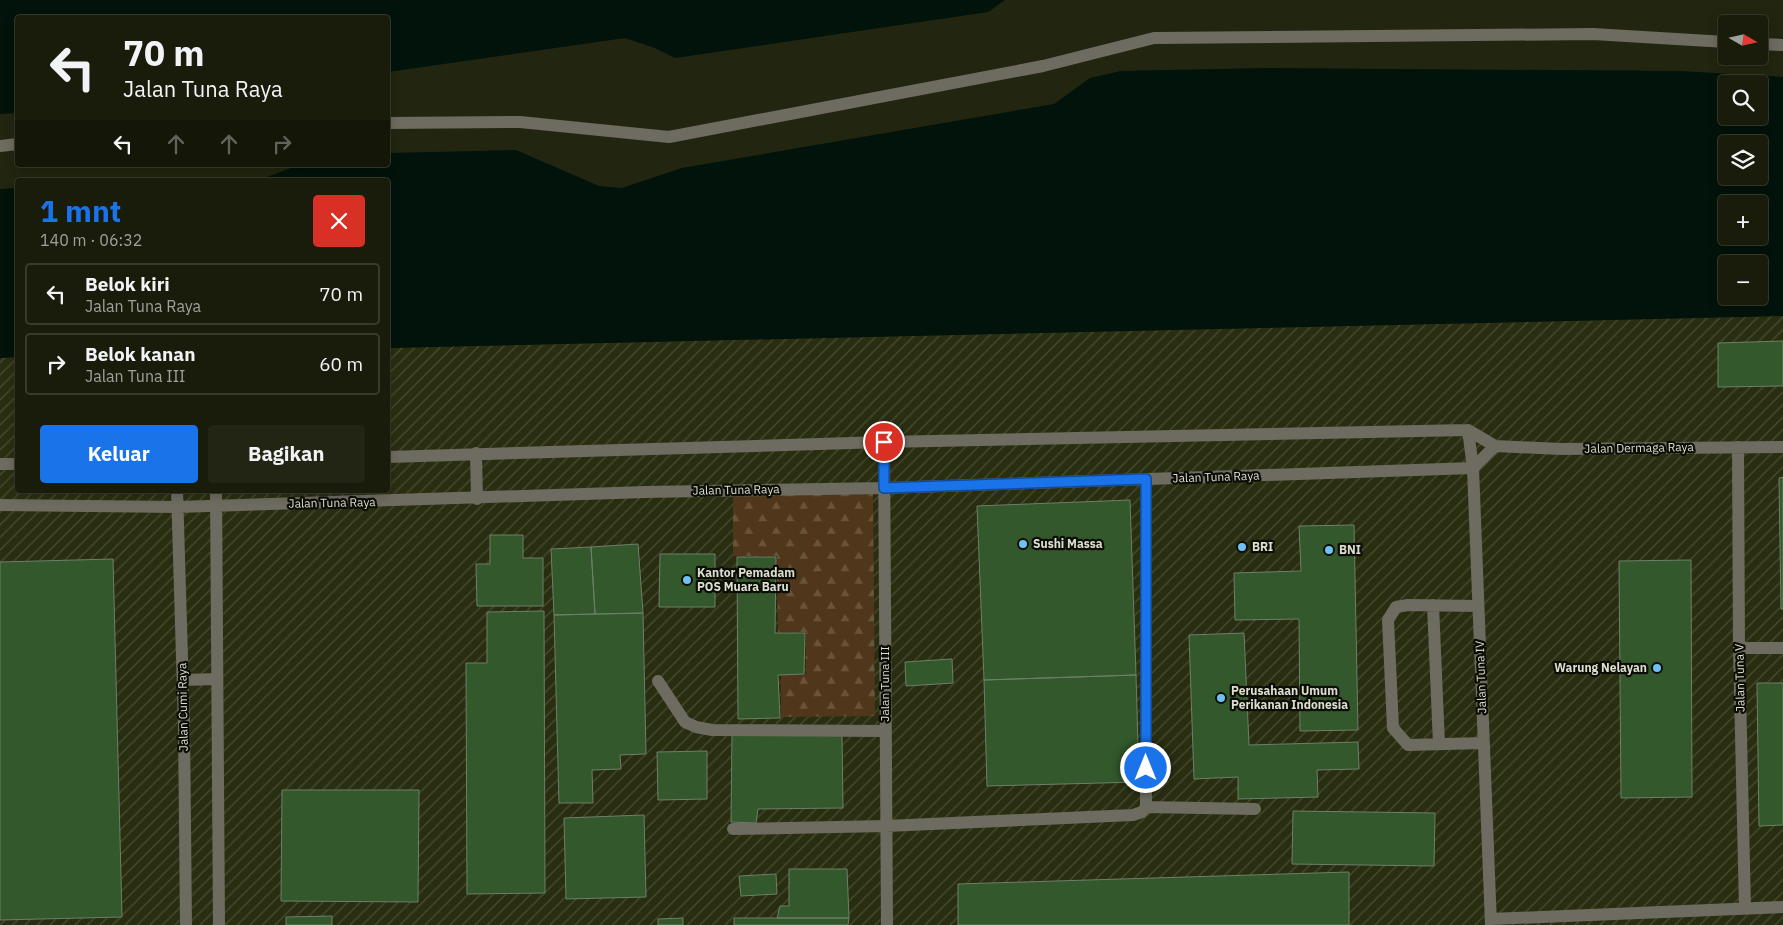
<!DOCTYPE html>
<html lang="id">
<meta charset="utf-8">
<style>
:root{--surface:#1a1c0b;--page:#232514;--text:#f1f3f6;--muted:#9fa19d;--line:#383a2c;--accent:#1a73e8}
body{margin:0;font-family:"IBM Plex Sans",sans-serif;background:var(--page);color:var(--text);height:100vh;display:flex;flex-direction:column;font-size:19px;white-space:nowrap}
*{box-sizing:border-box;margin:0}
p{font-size:16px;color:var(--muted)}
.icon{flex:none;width:28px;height:28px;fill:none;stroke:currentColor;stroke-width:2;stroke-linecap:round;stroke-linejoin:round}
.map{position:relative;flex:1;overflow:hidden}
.sheet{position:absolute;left:15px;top:178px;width:375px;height:315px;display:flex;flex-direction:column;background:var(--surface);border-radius:5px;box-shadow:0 2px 12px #0003,0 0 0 1px var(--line)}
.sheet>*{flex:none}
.top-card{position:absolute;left:15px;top:15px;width:375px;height:152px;border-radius:5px;box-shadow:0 2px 12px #0003,0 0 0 1px var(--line);background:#1a1c0b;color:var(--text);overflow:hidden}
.needle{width:32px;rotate:99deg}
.controls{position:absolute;left:1718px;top:15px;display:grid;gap:10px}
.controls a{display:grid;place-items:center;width:50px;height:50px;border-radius:5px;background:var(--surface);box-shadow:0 2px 12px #0003,0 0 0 1px var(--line);font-size:25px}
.pin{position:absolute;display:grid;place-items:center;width:42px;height:42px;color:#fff;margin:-21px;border:2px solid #fff;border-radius:50%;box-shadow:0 1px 5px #0007}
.me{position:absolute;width:55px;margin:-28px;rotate:0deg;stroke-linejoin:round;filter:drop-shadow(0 0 4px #0008)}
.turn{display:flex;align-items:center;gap:18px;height:105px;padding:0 25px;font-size:22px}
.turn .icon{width:65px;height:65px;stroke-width:2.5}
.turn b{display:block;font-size:35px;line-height:42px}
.lanes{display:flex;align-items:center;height:48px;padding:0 25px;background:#0003;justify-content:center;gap:25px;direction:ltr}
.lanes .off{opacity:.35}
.round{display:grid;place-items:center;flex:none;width:52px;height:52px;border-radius:5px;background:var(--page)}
.overview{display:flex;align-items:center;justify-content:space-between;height:85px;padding:0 25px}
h1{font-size:30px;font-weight:700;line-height:38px;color:var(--accent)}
.action{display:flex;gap:10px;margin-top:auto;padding:10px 25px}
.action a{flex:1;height:58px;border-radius:5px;background:var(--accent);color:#fff;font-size:20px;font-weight:700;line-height:58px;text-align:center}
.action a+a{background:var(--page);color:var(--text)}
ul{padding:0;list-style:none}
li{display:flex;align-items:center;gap:15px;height:62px;margin:0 10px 8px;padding:0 15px;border:2px solid var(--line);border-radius:5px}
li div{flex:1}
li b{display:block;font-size:19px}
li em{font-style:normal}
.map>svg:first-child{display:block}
</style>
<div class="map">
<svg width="1783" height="925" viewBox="0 0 1783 925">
<defs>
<pattern id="industrial-furrows" width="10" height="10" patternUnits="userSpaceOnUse" patternTransform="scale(1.25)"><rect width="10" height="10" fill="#2a2e11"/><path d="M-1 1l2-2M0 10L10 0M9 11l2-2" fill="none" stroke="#484c33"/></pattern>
<pattern id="forest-firs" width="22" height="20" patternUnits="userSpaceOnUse" patternTransform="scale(1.25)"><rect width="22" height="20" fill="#50371b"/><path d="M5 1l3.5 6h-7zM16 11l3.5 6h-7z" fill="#69543b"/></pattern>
</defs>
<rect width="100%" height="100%" fill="#22250f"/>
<path fill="url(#industrial-furrows)" d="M1783 316V925H0V358L17 357 18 490H388V348Z"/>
<path fill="url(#forest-firs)" d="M873 493 875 716 781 717V674H806V632H778L777 556H733V494Z"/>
<path fill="#01130b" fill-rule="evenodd" d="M0 0H1005L988 12 675 58 655 48 625 38 388 72V18H18L17 113 0 114Z
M1265 68 1680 71 1783 77V316L388 348V180H259L299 165H388V153L516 150 599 186 622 188 682 168 1054 104 1090 78 1121 71ZM1726 84H1759V116H1726ZM1726 144H1759V176H1726ZM1726 204H1759V236H1726ZM1726 264H1759V296H1726Z
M17 188V357L0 358V189Z"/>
<path fill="#33582b" stroke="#6e7f6b" d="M1783 341V386L1718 387V343Z
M1783 477V609H1781L1779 478Z
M1130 500 1136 675 984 680 977 506Z
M1354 525 1358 730 1300 731 1299 619 1235 620 1234 573 1301 571 1299 526Z
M490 535H523V558H543V606H477L476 564H490Z
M638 544 643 613 595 614 591 547Z
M591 547 595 614 554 615 551 549Z
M660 554H715V607H659Z
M737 557H776L775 633H805L804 674 778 675 780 718 738 719Z
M113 559 122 917 0 920V562Z
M1691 560 1692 797 1621 798 1619 561Z
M544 611 545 893 467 894 466 663H487V612Z
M643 613 646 754 620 755 621 769 592 770 593 803H559L554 615Z
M1244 633 1249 745 1358 742 1359 769 1317 770 1318 797 1238 799V777L1194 779 1189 635Z
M952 659 953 683 906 686 905 662Z
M1136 675 1139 782 987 786 984 680Z
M1757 683H1783V825L1759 826Z
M732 732 842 735 843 808 758 809 756 823 731 822Z
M707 751V799L658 800 657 752Z
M282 790H419L418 902 281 901Z
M1293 811 1435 813 1434 866 1292 864Z
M644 815 646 897 566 899 564 818Z
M789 869H847L849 918H777L780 906H789Z
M1349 872V925H958V884Z
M776 874 777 894 741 896 739 876Z
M332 916V925H286V917Z
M683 918V925H658V919Z
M734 918H849L848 925H734Z"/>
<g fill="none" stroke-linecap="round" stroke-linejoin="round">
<path stroke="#6e6b60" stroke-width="12" d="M1759 44 1783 45
M388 123 520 122 669 137 1043 66 1154 38 1593 34 1726 42
M0 146 18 144
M1468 430 1473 468 1491 925
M1468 430 1495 446 1561 449 1783 447
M884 442 887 925
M1738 447 1739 648 1745 908
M476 453 477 499
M388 457 884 442 1468 430
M0 464H18
M177 490 184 725 186 925
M216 490 219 925
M0 505 177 507 646 492 884 488 1473 468 1495 446
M1433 605 1439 744
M1478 606 1408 605 1396 607 1388 620 1393 728 1408 745 1483 743
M1739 648H1783
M183 680 217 679
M658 681 685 722 696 727 712 730 885 731
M1146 807 1255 809
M733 829 886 826 1133 815 1142 812 1146 807V479
M1491 919 1783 907"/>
</g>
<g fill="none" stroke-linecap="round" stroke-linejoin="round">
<defs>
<path id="route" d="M884 442V488L1146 479V768"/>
</defs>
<use href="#route" stroke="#114b97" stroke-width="12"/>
<use href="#route" stroke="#1a73e8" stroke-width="9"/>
</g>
<g fill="#6ec2f3" stroke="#0c0d05" stroke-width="2">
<circle cx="1023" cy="544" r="5"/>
<circle cx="1242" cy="547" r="5"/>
<circle cx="1329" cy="550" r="5"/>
<circle cx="687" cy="580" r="5"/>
<circle cx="1657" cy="668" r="5"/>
<circle cx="1221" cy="698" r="5"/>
</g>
<g text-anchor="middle" stroke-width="4.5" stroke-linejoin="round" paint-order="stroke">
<g font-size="12" fill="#dbded0" stroke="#0c0d05">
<text transform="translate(1639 448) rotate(-1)" y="4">Jalan Dermaga Raya</text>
<text transform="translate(1216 477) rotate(-2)" y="4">Jalan Tuna Raya</text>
<text transform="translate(736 490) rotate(-1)" y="4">Jalan Tuna Raya</text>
<text transform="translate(332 503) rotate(-1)" y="4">Jalan Tuna Raya</text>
<text transform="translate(1481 677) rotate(-92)" y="4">Jalan Tuna IV</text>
<text transform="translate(1740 678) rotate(-91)" y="4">Jalan Tuna V</text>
<text transform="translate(885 684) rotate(-90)" y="4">Jalan Tuna III</text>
<text transform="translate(183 707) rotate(-91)" y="4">Jalan Cumi Raya</text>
</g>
<g font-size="12" font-weight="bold" fill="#dbded0" stroke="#0c0d05" text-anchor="start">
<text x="1033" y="548">Sushi Massa</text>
<text x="1252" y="551">BRI</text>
<text x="1339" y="554">BNI</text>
<text x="697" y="577">Kantor Pemadam<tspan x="697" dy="14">POS Muara Baru</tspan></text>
<text x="1647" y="672" text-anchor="end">Warung Nelayan</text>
<text x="1231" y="695">Perusahaan Umum<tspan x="1231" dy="14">Perikanan Indonesia</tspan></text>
</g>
</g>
</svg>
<div class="controls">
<a><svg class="needle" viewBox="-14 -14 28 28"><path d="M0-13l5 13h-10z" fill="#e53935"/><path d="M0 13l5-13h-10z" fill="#9fa19d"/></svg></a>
<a><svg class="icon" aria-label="search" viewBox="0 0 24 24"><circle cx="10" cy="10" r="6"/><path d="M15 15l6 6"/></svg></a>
<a><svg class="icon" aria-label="layers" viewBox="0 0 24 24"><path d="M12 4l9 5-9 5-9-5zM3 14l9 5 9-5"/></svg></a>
<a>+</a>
<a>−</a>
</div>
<div class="pin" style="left:884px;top:442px;background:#d93025"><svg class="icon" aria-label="arrive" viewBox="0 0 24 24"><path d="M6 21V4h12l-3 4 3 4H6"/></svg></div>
<svg class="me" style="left:1146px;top:768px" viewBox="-20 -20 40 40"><circle r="17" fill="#1a73e8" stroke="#fff" stroke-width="3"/><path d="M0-11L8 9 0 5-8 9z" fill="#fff"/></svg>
<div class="top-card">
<div class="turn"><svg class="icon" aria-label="left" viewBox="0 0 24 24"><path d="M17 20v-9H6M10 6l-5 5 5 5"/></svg><div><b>70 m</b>Jalan Tuna Raya</div></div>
<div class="lanes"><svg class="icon" aria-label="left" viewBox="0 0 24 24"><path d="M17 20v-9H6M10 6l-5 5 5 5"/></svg><svg class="icon off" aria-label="ahead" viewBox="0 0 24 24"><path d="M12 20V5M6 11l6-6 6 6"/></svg><svg class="icon off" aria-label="ahead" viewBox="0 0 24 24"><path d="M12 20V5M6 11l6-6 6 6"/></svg><svg class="icon off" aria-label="right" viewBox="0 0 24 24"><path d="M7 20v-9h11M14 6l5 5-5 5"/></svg></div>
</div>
<section class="sheet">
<div class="overview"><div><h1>1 mnt</h1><p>140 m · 06:32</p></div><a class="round" style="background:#d93025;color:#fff"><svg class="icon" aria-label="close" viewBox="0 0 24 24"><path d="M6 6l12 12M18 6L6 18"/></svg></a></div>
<ul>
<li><svg class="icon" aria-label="left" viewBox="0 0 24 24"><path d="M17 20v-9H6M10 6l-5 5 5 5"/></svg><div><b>Belok kiri</b><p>Jalan Tuna Raya</p></div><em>70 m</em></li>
<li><svg class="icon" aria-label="right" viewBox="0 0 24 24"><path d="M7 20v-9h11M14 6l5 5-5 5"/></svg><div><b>Belok kanan</b><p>Jalan Tuna III</p></div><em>60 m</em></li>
</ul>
<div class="action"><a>Keluar</a><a>Bagikan</a></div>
</section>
</div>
